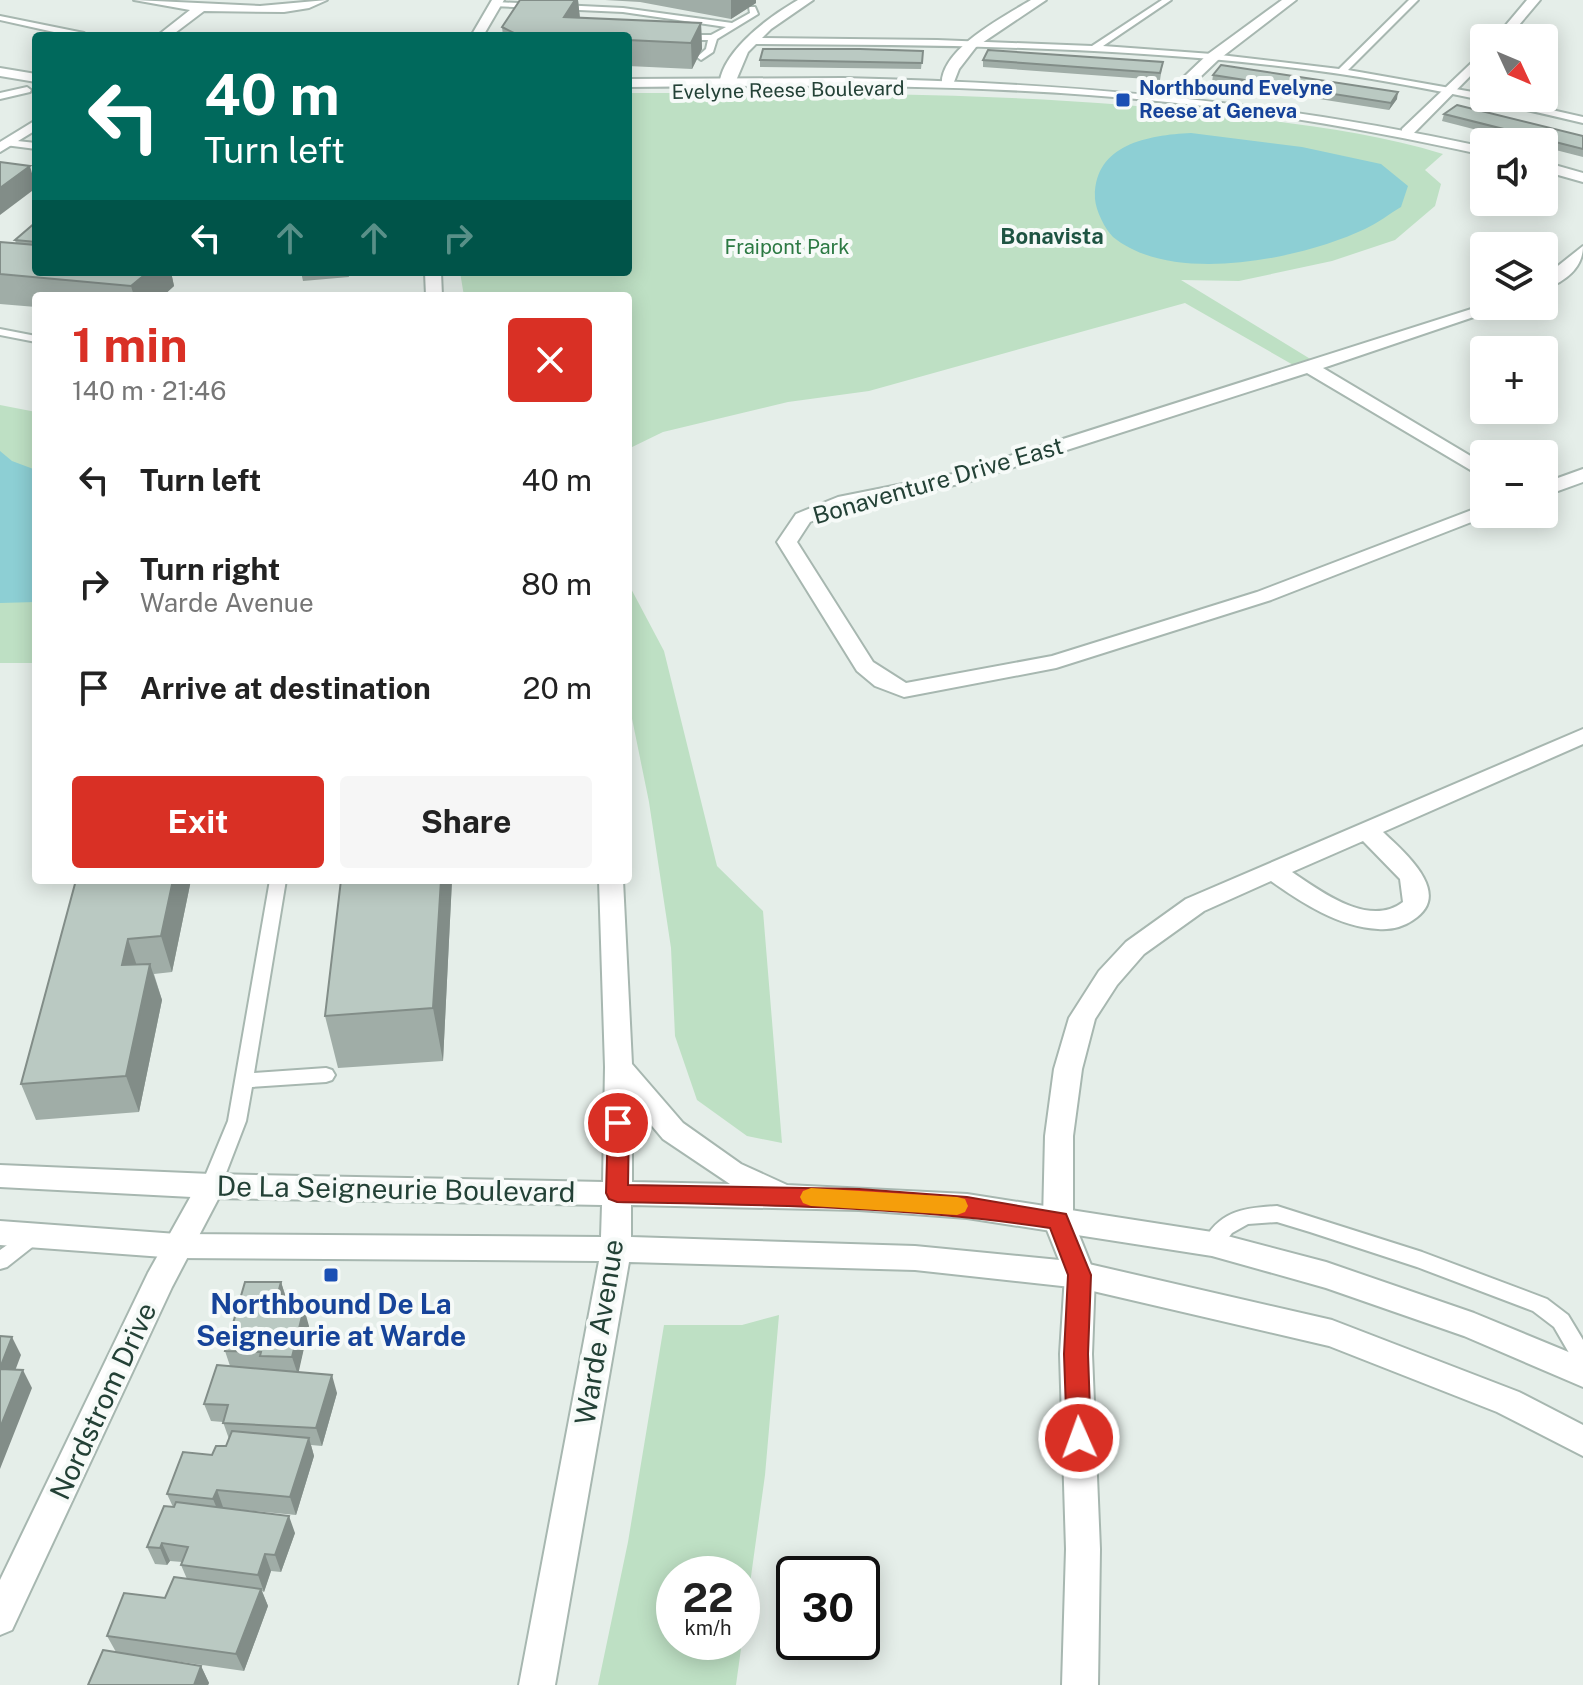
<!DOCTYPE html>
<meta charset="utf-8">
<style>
:root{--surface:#fff;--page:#f6f6f6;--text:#222;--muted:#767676;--accent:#d93025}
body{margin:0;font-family:"Public Sans",sans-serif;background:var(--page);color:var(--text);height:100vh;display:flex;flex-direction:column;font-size:30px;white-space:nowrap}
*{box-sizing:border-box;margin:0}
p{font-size:26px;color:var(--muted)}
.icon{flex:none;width:44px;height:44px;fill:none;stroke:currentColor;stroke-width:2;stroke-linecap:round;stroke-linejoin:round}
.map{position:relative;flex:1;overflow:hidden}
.side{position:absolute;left:32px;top:292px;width:600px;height:592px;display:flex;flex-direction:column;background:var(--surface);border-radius:8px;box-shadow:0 4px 20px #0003}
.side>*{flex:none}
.guide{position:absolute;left:32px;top:32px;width:600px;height:244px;border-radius:8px;box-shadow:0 4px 20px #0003;background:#00695c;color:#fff;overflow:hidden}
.needle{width:52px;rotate:134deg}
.buttons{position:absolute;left:1470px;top:24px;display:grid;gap:16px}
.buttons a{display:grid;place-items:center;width:88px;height:88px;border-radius:8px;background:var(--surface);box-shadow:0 4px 20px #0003;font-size:40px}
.speed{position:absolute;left:656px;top:1556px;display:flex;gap:16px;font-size:40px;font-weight:700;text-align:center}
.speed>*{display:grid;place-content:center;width:104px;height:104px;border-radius:50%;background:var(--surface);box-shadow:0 4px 20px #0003;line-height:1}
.speed small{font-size:20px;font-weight:400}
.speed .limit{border:4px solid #111;border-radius:12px;background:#fff;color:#111}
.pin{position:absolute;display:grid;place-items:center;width:68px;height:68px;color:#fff;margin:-34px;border:4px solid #fff;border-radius:50%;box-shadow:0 2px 8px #0007}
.me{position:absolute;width:88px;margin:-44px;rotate:358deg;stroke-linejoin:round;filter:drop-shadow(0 0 6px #0008)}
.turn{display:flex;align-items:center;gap:28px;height:168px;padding:0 40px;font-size:36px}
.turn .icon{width:104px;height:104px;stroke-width:2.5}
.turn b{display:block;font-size:56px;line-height:68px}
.lanes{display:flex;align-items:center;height:76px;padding:0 40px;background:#0003;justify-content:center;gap:40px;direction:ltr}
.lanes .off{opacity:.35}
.round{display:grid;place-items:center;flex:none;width:84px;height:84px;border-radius:8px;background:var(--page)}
.head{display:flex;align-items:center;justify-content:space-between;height:136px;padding:0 40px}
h1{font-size:48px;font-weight:700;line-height:60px;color:var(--accent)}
.primary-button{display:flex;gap:16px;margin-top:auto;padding:16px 40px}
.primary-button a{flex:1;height:92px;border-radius:8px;background:var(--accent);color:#fff;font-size:32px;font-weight:700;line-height:92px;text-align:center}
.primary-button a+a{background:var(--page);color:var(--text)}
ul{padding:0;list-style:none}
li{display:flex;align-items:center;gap:24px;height:104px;padding:0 40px}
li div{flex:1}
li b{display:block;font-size:30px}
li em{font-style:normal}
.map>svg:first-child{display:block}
</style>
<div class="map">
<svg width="1583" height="1685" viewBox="0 0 1583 1685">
<rect width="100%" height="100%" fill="#e5eee9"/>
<path fill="#bee0c4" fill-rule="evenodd" d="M628 93C830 93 1033 91 1234 116 1304 125 1375 133 1443 154L1425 170 1441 184 1435 206 1395 240 1332 261 1239 281 1181 280 1312 360 1295 366 1185 303 869 391 788 402 663 432 628 449V296H464L460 272H628Z
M0 405 36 412V663H0Z
M628 583 664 651 717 866 763 911 782 1143 747 1136 697 1100 675 1036 671 948 649 802 628 699Z
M779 1315 765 1475 736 1685H598L628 1542 664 1325H742ZM674 1574H742V1642H674Z"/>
<path fill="#8dcfd4" d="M1191 133 1302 147 1381 164 1408 186 1401 207C1389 214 1378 223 1365 229 1301 259 1173 286 1113 237 1105 229 1096 211 1095 199 1093 145 1147 135 1191 133Z
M0 451 12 461 36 470V602L0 603Z"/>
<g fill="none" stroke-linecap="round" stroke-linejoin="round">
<defs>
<path id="service" d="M1162 0H1171L1103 46 1212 54 1339 69 1409 0H1418L1348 70 1484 94V98H1499L1583 117V123C1490 101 1398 81 1304 69 1121 46 937 45 753 44L749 41 753 38 937 40 1092 46Z
M496 2 623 8 732 23 750 13 749 7H755L758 14 717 39 713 52 701 60 697 57 706 49 708 40H682L679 39V35H711L726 27 623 12 493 6Z
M0 16 84 33 88 36H72L0 20Z
M27 87 31 90 30 92 0 99V93Z
M8 140 36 143V149L5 145V141Z
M0 329 36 336V342L0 335Z
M270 880H286L254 1073 326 1068 332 1070 335 1075 332 1080 326 1082 252 1087 246 1121 221 1186 218 1191 211 1194 204 1191 201 1186 228 1121Z
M1277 1206 1422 1252 1547 1299 1568 1315 1583 1340V1368L1576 1365 1554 1327 1533 1311 1417 1267 1310 1232 1277 1222 1248 1224 1232 1233 1219 1250 1212 1252 1205 1250 1202 1244C1219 1211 1243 1208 1277 1206Z
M33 1227 40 1229 43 1235 40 1241 7 1267 0 1269V1250Z"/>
<path id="minor" d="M134 0 260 6 327 0 309 8 284 12 204 11 171 36H157L190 10Z
M492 0H504L483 36H471Z
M798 0H813L771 29 748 52 730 95H720C712 57 770 16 798 0Z
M1031 0H1046L976 47 959 69 952 87H942C937 50 1005 16 1031 0Z
M1282 0H1296L1218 60 1176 100H1166V94L1208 54Z
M1527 0H1540L1508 38H1495Z
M1484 51V62L1412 135H1402V129Z
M0 68 36 74V82L0 76Z
M1583 246C1583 268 1565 282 1544 289V277Z
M1484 305 1506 306 1323 368 1484 464V478L1307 373 964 483 850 506 810 522 797 542 873 662 906 683 1052 656 1257 592 1477 508 1484 506V514H1492L1271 600 1056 668 904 697 875 686 857 671 777 542 796 514 838 497 953 474Z
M1583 469V482L1544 496V483Z
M1583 729V744L1383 832C1405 853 1454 894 1413 920 1403 927 1390 930 1378 929 1339 927 1302 903 1271 881L1204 911 1144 954 1117 985 1095 1019 1082 1069 1073 1136V1220L1095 1275 1092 1354 1100 1549 1098 1685H1062L1066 1549 1060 1354 1065 1275 1043 1220 1045 1136 1054 1069 1069 1018 1099 971 1126 942 1186 899ZM1363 841 1400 879 1403 902C1369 928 1322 892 1292 872Z
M211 1174 221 1178 225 1186 172 1287 12 1630 0 1635V1580L148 1273 201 1178Z"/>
<path id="tertiary" d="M843 78C1066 83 1266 100 1484 147V155C1379 132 1274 113 1167 102 988 83 808 85 628 87V79Z
M36 120V130L0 152V142Z
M1544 162 1583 173V182L1544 171Z
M425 272H441L442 296H426Z
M599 880H623L632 1064 683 1123 741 1164 787 1185 967 1194 1212 1232 1326 1262 1474 1313 1583 1358V1387L1464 1336 1326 1288 1212 1256 967 1218 859 1210 631 1205V1237L915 1246 1080 1262 1332 1320 1519 1392 1583 1425V1456L1497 1412 1329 1346 1080 1288 915 1270 629 1262 555 1685H519L599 1261 177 1258 0 1245V1221L177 1234 601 1237 602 1205 211 1198 0 1187V1165L211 1174 603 1182 605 1067ZM632 1102 663 1139 730 1184 632 1182Z"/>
</defs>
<use href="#service" stroke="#a7b7b0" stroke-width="4"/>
<use href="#minor" stroke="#a7b7b0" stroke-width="4"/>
<use href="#tertiary" stroke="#a7b7b0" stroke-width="4"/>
<use href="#service" fill="#fff" fill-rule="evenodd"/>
<use href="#minor" fill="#fff" fill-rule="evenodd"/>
<use href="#tertiary" fill="#fff" fill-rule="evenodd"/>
</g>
<path fill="#a0ada7" d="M578 0 580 18 701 23 702 49 692 69 628 66V36H503L502 27Z
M605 0H756V3L731 19 640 2Z
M923 51 921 69 760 67V60Z
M983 60 1163 62 1160 80 983 67Z
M1213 75 1397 99 1389 110 1212 82Z
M1444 114 1583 136V157L1544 147V142H1524L1442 121Z
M36 222V272H171L174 286 163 296H36V307L0 304V242L16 244 15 240Z
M301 272H348L349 277 303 281Z
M76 880H191L172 972 154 974 162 1000 139 1112 36 1120 21 1084Z
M452 880 443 1061 338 1068 325 1016Z
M281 1282 287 1301 285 1308 309 1326 298 1372 337 1393 322 1446 311 1445 314 1456 296 1515 223 1508 295 1533 281 1572 271 1571 264 1592 262 1591 268 1606 244 1671 119 1653 201 1666 209 1683 208 1685H88L116 1652 107 1636 165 1598 187 1579 181 1565 182 1562 170 1561 167 1565 155 1564 147 1547 173 1507 167 1494 212 1455 226 1446 229 1439 223 1422 211 1421 204 1404 230 1366 225 1351Z"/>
<path fill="#828d88" d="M575 0H578L580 20 564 17Z
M731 0H756V3L731 19Z
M701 23 702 49 692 69 691 43Z
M1398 92 1397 99 1389 110 1391 103Z
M30 166 36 188 0 215V188Z
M148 272H171L174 286 163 296H134L131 286Z
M173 880H191L172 972 161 936Z
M441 880H452L443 1061 433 1008Z
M128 939 140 975 122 965Z
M150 964 162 1000 139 1112 126 1076Z
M281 1282 287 1301 280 1326 274 1308Z
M304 1308 309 1326 298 1375 292 1357Z
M12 1337 21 1355 9 1387 0 1368Z
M23 1370 32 1388 0 1469V1428Z
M332 1375 337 1393 322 1446 316 1428Z
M309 1438 314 1456 296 1515 290 1497Z
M217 1490 223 1507 220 1516 213 1499Z
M289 1516 295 1533 281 1572 275 1555Z
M162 1543 170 1561 167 1565 160 1548Z
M265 1554 271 1571 264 1592 258 1575Z
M261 1589 268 1606 244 1671 236 1654Z
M201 1666 209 1683 208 1685H194Z"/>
<path fill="#bac9c2" stroke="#828d88" stroke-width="2" d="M520 0H575L564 17 701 23 691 43 628 40V36L518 35 502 27Z
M763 49H860L923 51 922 63 760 60Z
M988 50 1163 62 1160 73 983 60Z
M1221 65 1398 92 1391 103 1213 75Z
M1457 105 1583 136V149L1444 114Z
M0 162 30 166 0 188Z
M36 222V242L15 240Z
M0 242 36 245V272H148L131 286 0 274Z
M76 880H173L161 936 128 939 122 965 150 964 126 1076 21 1084Z
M341 880H441L433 1008 325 1016Z
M245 1282H281L274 1308H304L292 1357 260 1356 261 1352 225 1351Z
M0 1336 12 1337 0 1368Z
M217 1365 332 1375 316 1428 223 1423 228 1405 204 1404Z
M0 1369 23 1370 0 1428Z
M232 1431 309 1438 290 1497 217 1490 213 1499 167 1494 183 1452 212 1455 216 1446H226Z
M176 1502 289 1516 275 1555 265 1554 258 1575 181 1565 188 1547 162 1543 160 1548 147 1547 164 1506 174 1507Z
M174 1577 261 1589 236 1654 107 1636 124 1593 165 1598Z
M103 1650 201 1666 194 1685H88Z"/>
<path fill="#d93025" stroke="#8d1f18" stroke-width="2" d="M618 1115 629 1123 628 1185 859 1189 967 1197 1066 1214 1091 1275 1088 1354 1091 1438 1088 1445 1079 1449 1070 1445 1067 1438 1064 1354 1068 1275 1050 1228C906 1206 762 1205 617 1202L609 1199 606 1193 608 1123Z"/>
<path fill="#f59e0b" d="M811 1188 957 1197 965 1199 968 1206 965 1212 957 1215 811 1206 803 1203 800 1197 803 1191Z"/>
<g fill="#1a4fb4" stroke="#f6faf8" stroke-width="3">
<rect x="1115" y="92" width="16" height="16" rx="4"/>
<rect x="323" y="1267" width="16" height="16" rx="4"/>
</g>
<g text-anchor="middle" stroke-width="8" stroke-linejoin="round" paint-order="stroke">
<g font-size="20" font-weight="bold" fill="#164399" stroke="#f6faf8" text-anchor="start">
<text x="1139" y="95">Northbound Evelyne<tspan x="1139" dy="23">Reese at Geneva</tspan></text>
</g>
<g font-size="20" fill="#234136" stroke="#f6faf8">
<text transform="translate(788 90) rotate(-1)" y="7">Evelyne Reese Boulevard</text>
</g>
<g font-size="20" fill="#2c7943" stroke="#f6faf8">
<text x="787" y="254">Fraipont Park</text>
</g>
<g font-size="22" font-weight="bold" fill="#1e5442" stroke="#f6faf8">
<text x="1052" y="244">Bonavista</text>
</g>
<g font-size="24" fill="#234136" stroke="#f6faf8">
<text transform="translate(938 481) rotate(-16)" y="8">Bonaventure Drive East</text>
</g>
<g font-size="28" fill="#234136" stroke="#f6faf8">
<text transform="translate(396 1189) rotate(1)" y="10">De La Seigneurie Boulevard</text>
<text transform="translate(599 1332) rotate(-81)" y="10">Warde Avenue</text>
<text transform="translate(103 1401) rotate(-65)" y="10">Nordstrom Drive</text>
</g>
<g font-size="28" font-weight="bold" fill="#164399" stroke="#f6faf8">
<text x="331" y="1314">Northbound De La<tspan x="331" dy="32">Seigneurie at Warde</tspan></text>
</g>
</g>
</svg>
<div class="buttons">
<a><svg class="needle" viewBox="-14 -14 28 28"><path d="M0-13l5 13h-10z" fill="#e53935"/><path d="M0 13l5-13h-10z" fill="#767676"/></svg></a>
<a><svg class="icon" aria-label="sound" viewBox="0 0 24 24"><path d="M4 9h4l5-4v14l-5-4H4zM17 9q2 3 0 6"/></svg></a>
<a><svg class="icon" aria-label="layers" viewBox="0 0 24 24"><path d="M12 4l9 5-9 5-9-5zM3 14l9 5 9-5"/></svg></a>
<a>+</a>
<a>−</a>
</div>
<div class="speed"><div>22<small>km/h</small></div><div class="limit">30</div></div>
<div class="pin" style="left:618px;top:1123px;background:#d93025"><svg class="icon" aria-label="arrive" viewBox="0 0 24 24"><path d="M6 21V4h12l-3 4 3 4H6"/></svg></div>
<svg class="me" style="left:1079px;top:1438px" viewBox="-20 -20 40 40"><circle r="17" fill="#d93025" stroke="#fff" stroke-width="3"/><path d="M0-11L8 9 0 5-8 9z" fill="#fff"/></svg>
<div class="guide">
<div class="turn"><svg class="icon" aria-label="left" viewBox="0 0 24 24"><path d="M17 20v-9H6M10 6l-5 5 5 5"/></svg><div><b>40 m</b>Turn left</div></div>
<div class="lanes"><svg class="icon" aria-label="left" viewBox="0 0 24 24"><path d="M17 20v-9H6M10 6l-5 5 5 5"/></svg><svg class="icon off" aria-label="ahead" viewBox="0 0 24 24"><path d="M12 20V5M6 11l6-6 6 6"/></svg><svg class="icon off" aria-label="ahead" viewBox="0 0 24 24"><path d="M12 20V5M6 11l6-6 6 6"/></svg><svg class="icon off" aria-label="right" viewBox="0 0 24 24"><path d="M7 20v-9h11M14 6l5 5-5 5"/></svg></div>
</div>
<section class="side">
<div class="head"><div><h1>1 min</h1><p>140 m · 21:46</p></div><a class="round" style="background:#d93025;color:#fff"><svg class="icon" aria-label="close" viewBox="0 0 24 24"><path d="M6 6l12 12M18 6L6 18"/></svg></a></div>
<ul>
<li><svg class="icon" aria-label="left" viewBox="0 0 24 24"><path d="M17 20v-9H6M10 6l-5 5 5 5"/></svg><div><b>Turn left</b></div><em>40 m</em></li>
<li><svg class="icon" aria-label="right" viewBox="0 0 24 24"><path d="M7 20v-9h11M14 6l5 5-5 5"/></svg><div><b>Turn right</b><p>Warde Avenue</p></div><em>80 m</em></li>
<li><svg class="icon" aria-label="arrive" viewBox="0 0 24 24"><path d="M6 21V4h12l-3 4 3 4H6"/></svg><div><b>Arrive at destination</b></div><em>20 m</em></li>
</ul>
<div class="primary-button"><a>Exit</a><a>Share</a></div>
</section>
</div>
